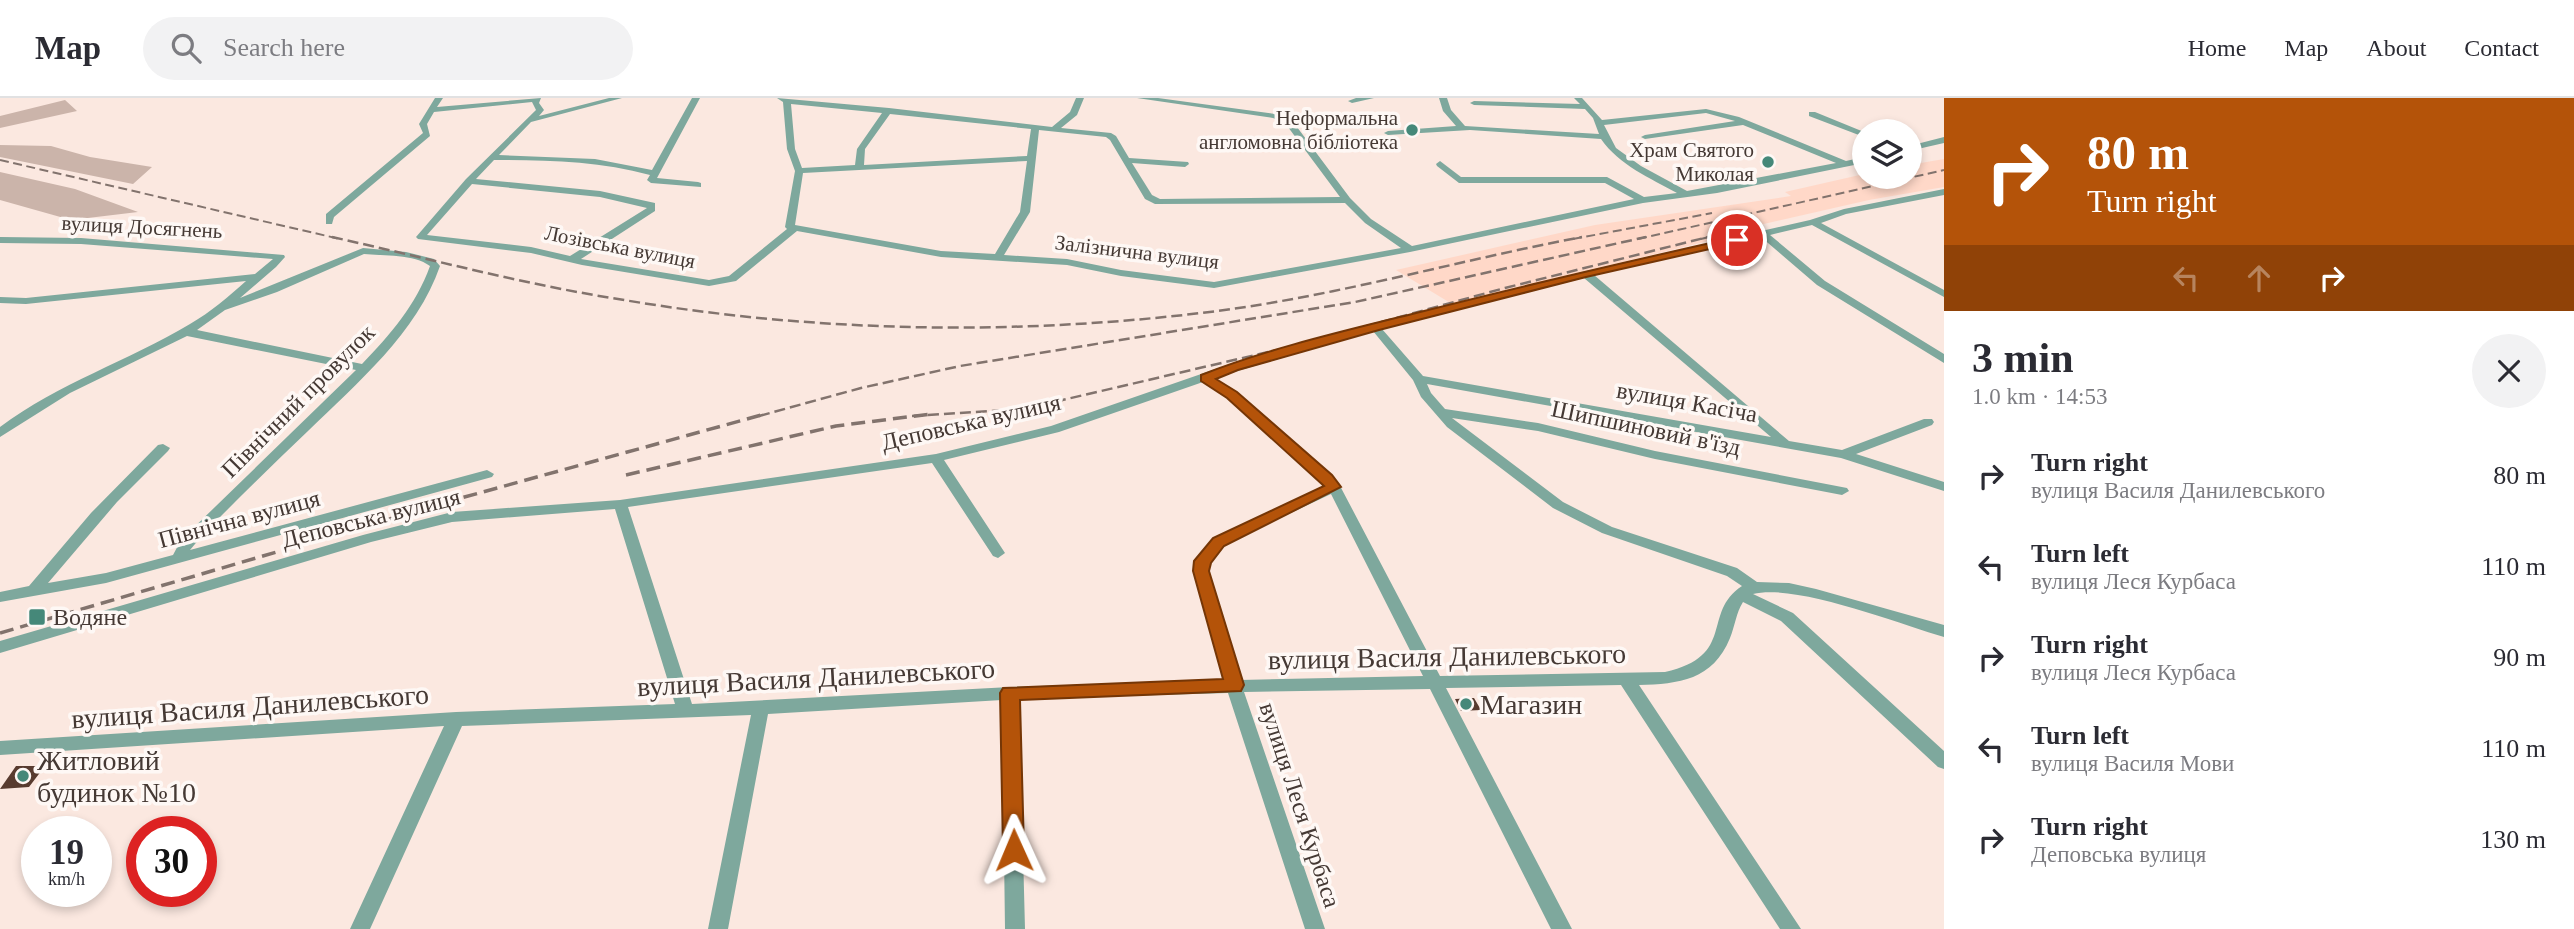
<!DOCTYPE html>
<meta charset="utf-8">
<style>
:root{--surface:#fff;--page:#f2f2f3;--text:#2b2b33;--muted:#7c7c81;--line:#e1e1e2}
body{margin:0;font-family:"Times New Roman",serif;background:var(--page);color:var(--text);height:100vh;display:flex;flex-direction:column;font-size:26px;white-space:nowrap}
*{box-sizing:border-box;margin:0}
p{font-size:23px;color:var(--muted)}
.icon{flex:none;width:38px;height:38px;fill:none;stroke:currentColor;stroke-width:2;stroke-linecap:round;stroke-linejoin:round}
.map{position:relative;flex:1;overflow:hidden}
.side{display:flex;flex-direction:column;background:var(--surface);width:630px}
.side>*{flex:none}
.guide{background:#b45309;color:#fff;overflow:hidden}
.controls{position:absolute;left:1852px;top:21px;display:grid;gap:14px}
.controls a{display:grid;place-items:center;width:70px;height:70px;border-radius:50%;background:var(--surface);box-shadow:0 4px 10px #0003;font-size:35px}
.speed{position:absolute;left:21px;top:718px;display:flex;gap:14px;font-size:35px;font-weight:700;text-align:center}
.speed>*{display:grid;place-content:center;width:91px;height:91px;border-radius:50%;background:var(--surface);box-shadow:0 4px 10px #0003;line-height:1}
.speed small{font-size:18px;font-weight:400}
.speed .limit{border:10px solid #d22;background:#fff;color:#111}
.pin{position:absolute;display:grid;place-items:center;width:60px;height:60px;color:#fff;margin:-30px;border:4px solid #fff;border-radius:50%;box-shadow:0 2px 7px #0007}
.me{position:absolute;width:77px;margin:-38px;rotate:359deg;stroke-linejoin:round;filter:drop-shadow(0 0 5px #0008)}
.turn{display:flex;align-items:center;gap:24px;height:147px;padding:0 28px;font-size:32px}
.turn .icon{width:91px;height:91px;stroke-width:2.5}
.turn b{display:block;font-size:49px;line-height:60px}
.lanes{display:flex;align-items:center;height:66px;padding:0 28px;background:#0003;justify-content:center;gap:35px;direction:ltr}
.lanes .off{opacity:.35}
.round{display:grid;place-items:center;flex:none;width:74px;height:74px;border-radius:37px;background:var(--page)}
.headline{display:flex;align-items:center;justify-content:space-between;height:119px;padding:0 28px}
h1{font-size:42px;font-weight:600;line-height:52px}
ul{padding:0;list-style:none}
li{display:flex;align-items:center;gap:21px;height:91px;padding:0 28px}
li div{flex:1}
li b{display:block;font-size:26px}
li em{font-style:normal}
header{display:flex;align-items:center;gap:42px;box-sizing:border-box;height:98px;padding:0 35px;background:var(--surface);border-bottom:2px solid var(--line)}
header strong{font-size:33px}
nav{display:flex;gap:38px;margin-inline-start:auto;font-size:24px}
.search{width:490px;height:63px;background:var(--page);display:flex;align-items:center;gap:18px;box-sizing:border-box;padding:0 24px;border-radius:38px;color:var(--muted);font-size:26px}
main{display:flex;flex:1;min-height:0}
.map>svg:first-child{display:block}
</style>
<header>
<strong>Map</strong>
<div class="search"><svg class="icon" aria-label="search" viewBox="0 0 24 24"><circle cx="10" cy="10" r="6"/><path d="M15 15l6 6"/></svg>Search here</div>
<nav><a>Home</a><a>Map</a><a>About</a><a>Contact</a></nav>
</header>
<main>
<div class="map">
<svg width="1944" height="831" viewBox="0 0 1944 831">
<rect width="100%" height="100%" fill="#fbe8e0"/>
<path fill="#ffd8c8" d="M1944 61V89L1869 102 1755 128 1745 134 1452 206 1396 172 1595 127 1791 98 1785 94 1864 76V79H1909V67Z"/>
<path fill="#cbb4aa" d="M65 2 77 13 0 30V18Z
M0 47 51 48 90 59 152 69 133 86 0 59Z
M0 74 75 91 138 114 71 122 0 102Z"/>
<path fill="#583b2f" d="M1474 600 1481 612 1461 613 1455 601Z
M16 668H45L29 689 0 691Z"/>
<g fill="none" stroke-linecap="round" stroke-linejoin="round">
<path fill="#7ea89d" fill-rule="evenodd" d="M435 0H443L437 9 541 0 539 5 544 12 539 18 609 0H622L531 24 499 57 595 61 652 72 692 0H700L657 80 698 84 701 85V89L651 85 647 82 650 77C599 63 547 62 494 62L476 81 600 93 655 105V113L581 161 709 182 729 178 787 131 785 129 795 73 787 51 783 4 777 0 889 10 1052 29 1070 14 1076 0H1084L1077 17 1061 30 1111 35 1116 38 1129 60 1188 64 1189 66 1185 69 1132 65 1152 97 1160 101 1340 99 1285 25 1273 20 1137 0H1158L1275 16 1291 21 1350 100 1371 121 1412 148 1634 101 1605 85H1459L1437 68 1436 66 1440 63 1461 79H1607L1644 99 1677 95C1650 80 1619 67 1601 41L1470 32 1388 37 1384 35 1388 33 1456 28 1443 13 1439 0H1447L1451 12 1465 28 1599 36 1593 20 1585 11 1474 7 1470 5 1474 3 1580 6 1574 0H1582L1602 22 1706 11 1739 19 1846 63 1864 59V65L1717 95 1643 105 1410 154 1214 190 1121 178 1067 167 941 159 797 133 736 183 709 188 582 167 531 155 418 141 416 139 466 81 536 12 532 4 434 14 427 26 430 38 334 119 332 126H326V116L423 35 419 26ZM791 6 882 15 857 51 855 67 802 70 795 51ZM1706 15 1735 23 1645 37 1641 39 1645 41 1743 27 1836 65 1687 93 1641 68 1616 50 1604 27ZM890 16 1031 31 1027 58 864 67 865 51ZM1039 32 1106 39 1110 42 1145 101 1155 106 1345 105 1365 125 1401 150 1214 184 1121 172 1067 161 1004 157 1030 114ZM1027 63 1020 114 995 156 941 153 795 127 803 75ZM472 86 600 99 647 110 570 158 531 149 427 137Z
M1356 0H1374L1352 5 1348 3Z
M1809 14H1815L1864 34V39L1809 18Z
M1944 39V45L1909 53V48Z
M1944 91V97L1846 116 1821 125 1944 192V199L1812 127 1770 137 1825 183 1944 256V265L1817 187 1761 139 1594 177 1789 343 1842 352 1924 321H1932L1934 324 1932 327 1856 356 1944 384V393L1841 360 1427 286 1431 295 1445 311 1538 325 1655 353 1847 390 1849 393 1842 397 1655 361 1538 333 1452 320 1563 404 1612 429 1737 470 1757 484 1789 485 1816 491 1944 527V539C1900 526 1795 485 1753 496L1793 515 1944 653V671L1938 669 1781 523 1743 504C1736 515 1735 528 1730 540 1713 582 1679 586 1639 587L1801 831H1780L1621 587 1446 590 1572 831H1551L1430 591 1244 594 1325 831H1305L1228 595 1019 601 1025 831H1005L1002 602 768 616 728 831H708L751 617 462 628 370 831H350L444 628 0 657V643L456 614 675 606 615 411 452 424 371 444 0 555V543L363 437 452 414 620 402 936 356 1051 328 1230 266 1371 227 1586 173 1810 122 1844 111ZM1584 180 1771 339 1423 278 1382 231ZM1373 233 1413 282 1421 299 1447 329 1553 410 1602 435 1727 478 1742 488C1701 515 1737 558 1665 574L1440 578 1339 386 1332 377 1236 294 1214 280ZM1203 284 1228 300 1326 388 1213 441 1195 463 1194 473 1224 582 1010 589 692 606 628 409 932 365 993 458 998 460 1005 455 944 362 1059 334ZM1331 396 1423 578 1240 582 1208 473 1209 464 1223 447Z
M0 139 81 140 284 157 285 159 276 169 240 200 363 150 406 154 434 161 440 168C417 235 357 285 308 333 273 366 239 400 205 434L190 452 487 372 494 376 492 379 106 485 0 504V494L29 488 91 415 158 347 163 346 170 350 168 353 117 404 48 485 106 475 173 457 181 442 356 272 187 238 70 295 0 339V329C59 285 128 263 190 226 211 214 228 199 246 183L26 206 0 205V199L26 200 255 176 273 161 81 146 0 145ZM364 156C384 158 414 156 430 168 416 207 390 237 362 266L197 232 225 212 277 194Z"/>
<path stroke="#82736d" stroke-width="2" stroke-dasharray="9 4.5" stroke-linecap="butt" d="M0 62 340 141
M1573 141 1712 115
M1638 141 1944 72
M1701 141 1735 132"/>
<path stroke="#82736d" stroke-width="2.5" stroke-dasharray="11 5" stroke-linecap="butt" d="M332 139C427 160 522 186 618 201 811 234 1007 238 1201 215 1330 200 1455 163 1582 139
M759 318 861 290 960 268 1355 204 1646 139
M912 318 1024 311 1294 248 1505 190 1708 139"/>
<path stroke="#82736d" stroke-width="3.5" stroke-dasharray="14 7" stroke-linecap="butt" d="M626 377 836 328 931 316
M0 535 461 400 765 316"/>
</g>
<path fill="#b45309" stroke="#753606" stroke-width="2" d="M1737 139 1741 140V144L1586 179 1379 232 1238 272 1216 281 1237 294 1332 377 1341 389 1224 448 1211 465 1209 473 1244 587 1241 593 1020 602 1024 752 1021 759 1014 762 1006 759 1003 752 1000 595 1003 590 1223 581 1193 473 1194 463 1213 440 1324 388 1227 300 1201 283V277C1270 250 1344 233 1416 215 1523 188 1630 163 1737 139Z"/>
<g fill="#458879" stroke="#fef8f5" stroke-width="2.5">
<circle cx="1412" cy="32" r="7"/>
<circle cx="1768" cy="64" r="7"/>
<rect x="28" y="510" width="18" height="18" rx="3.5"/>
<circle cx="1466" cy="606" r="7"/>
<circle cx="23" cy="678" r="7"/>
</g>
<g text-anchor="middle" stroke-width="7" stroke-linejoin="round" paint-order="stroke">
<g font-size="21" fill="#453934" stroke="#fef8f5" text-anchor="end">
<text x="1398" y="27">Неформальна<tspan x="1398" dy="24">англомовна бібліотека</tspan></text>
<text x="1754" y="59">Храм Святого<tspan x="1754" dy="24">Миколая</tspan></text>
</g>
<g font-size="21" fill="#453934" stroke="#fef8f5">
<text transform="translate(142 129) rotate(3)" y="7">вулиця Досягнень</text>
<text transform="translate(620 149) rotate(11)" y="7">Лозівська вулиця</text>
<text transform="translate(1137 154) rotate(7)" y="7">Залізнична вулиця</text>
</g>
<g font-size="24" fill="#453934" stroke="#fef8f5">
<text transform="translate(298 303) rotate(-45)" y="8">Північний провулок</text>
<text transform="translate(1687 304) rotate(10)" y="8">вулиця Касіча</text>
<text transform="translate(971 324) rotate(-13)" y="8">Деповська вулиця</text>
<text transform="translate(1646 330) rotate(12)" y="8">Шипшиновий в'їзд</text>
<text transform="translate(371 420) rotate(-14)" y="8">Деповська вулиця</text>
<text transform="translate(239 421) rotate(-15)" y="8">Північна вулиця</text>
<text transform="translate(1300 707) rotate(72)" y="8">вулиця Леся Курбаса</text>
</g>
<g font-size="24" fill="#453934" stroke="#fef8f5" text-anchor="start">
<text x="53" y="527">Водяне</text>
</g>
<g font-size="28" fill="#453934" stroke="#fef8f5">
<text transform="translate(1447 558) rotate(-1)" y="10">вулиця Василя Данилевського</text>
<text transform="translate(816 579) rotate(-3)" y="10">вулиця Василя Данилевського</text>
<text transform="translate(250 608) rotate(-4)" y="10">вулиця Василя Данилевського</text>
</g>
<g font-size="28" fill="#453934" stroke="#fef8f5" text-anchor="start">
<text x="1480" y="616">Магазин</text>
<text x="37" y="672">Житловий<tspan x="37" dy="32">будинок №10</tspan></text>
</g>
</g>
</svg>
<div class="controls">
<a><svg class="icon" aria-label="layers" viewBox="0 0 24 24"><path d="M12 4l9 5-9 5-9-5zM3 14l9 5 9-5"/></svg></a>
</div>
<div class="speed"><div>19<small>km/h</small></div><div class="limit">30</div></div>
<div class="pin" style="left:1737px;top:142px;background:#d93025"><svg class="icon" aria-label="arrive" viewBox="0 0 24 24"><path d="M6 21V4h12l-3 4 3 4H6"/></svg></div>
<svg class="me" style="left:1014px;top:752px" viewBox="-20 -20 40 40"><path d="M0-17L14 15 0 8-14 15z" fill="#b45309" stroke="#fff" stroke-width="4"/></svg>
</div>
<section class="side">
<div class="guide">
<div class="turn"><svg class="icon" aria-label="right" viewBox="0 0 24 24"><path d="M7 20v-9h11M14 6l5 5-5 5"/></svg><div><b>80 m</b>Turn right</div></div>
<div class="lanes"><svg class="icon off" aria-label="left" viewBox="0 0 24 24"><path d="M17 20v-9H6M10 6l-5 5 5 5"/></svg><svg class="icon off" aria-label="ahead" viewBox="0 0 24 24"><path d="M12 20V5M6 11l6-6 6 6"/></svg><svg class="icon" aria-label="right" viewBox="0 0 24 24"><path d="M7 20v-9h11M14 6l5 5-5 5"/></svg></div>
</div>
<div class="headline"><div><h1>3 min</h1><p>1.0 km · 14:53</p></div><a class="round"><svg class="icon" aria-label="close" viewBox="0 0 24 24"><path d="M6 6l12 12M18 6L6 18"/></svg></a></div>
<ul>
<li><svg class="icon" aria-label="right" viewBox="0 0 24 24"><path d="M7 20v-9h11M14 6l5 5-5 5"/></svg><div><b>Turn right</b><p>вулиця Василя Данилевського</p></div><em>80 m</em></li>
<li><svg class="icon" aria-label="left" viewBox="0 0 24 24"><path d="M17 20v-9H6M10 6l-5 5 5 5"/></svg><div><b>Turn left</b><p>вулиця Леся Курбаса</p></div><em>110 m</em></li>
<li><svg class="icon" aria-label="right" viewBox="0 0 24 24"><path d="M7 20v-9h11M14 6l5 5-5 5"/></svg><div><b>Turn right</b><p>вулиця Леся Курбаса</p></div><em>90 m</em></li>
<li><svg class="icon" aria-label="left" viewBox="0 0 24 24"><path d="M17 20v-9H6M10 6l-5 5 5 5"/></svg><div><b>Turn left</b><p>вулиця Василя Мови</p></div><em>110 m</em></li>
<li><svg class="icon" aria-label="right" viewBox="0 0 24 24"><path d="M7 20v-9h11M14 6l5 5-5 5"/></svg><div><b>Turn right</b><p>Деповська вулиця</p></div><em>130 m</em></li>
</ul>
</section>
</main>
